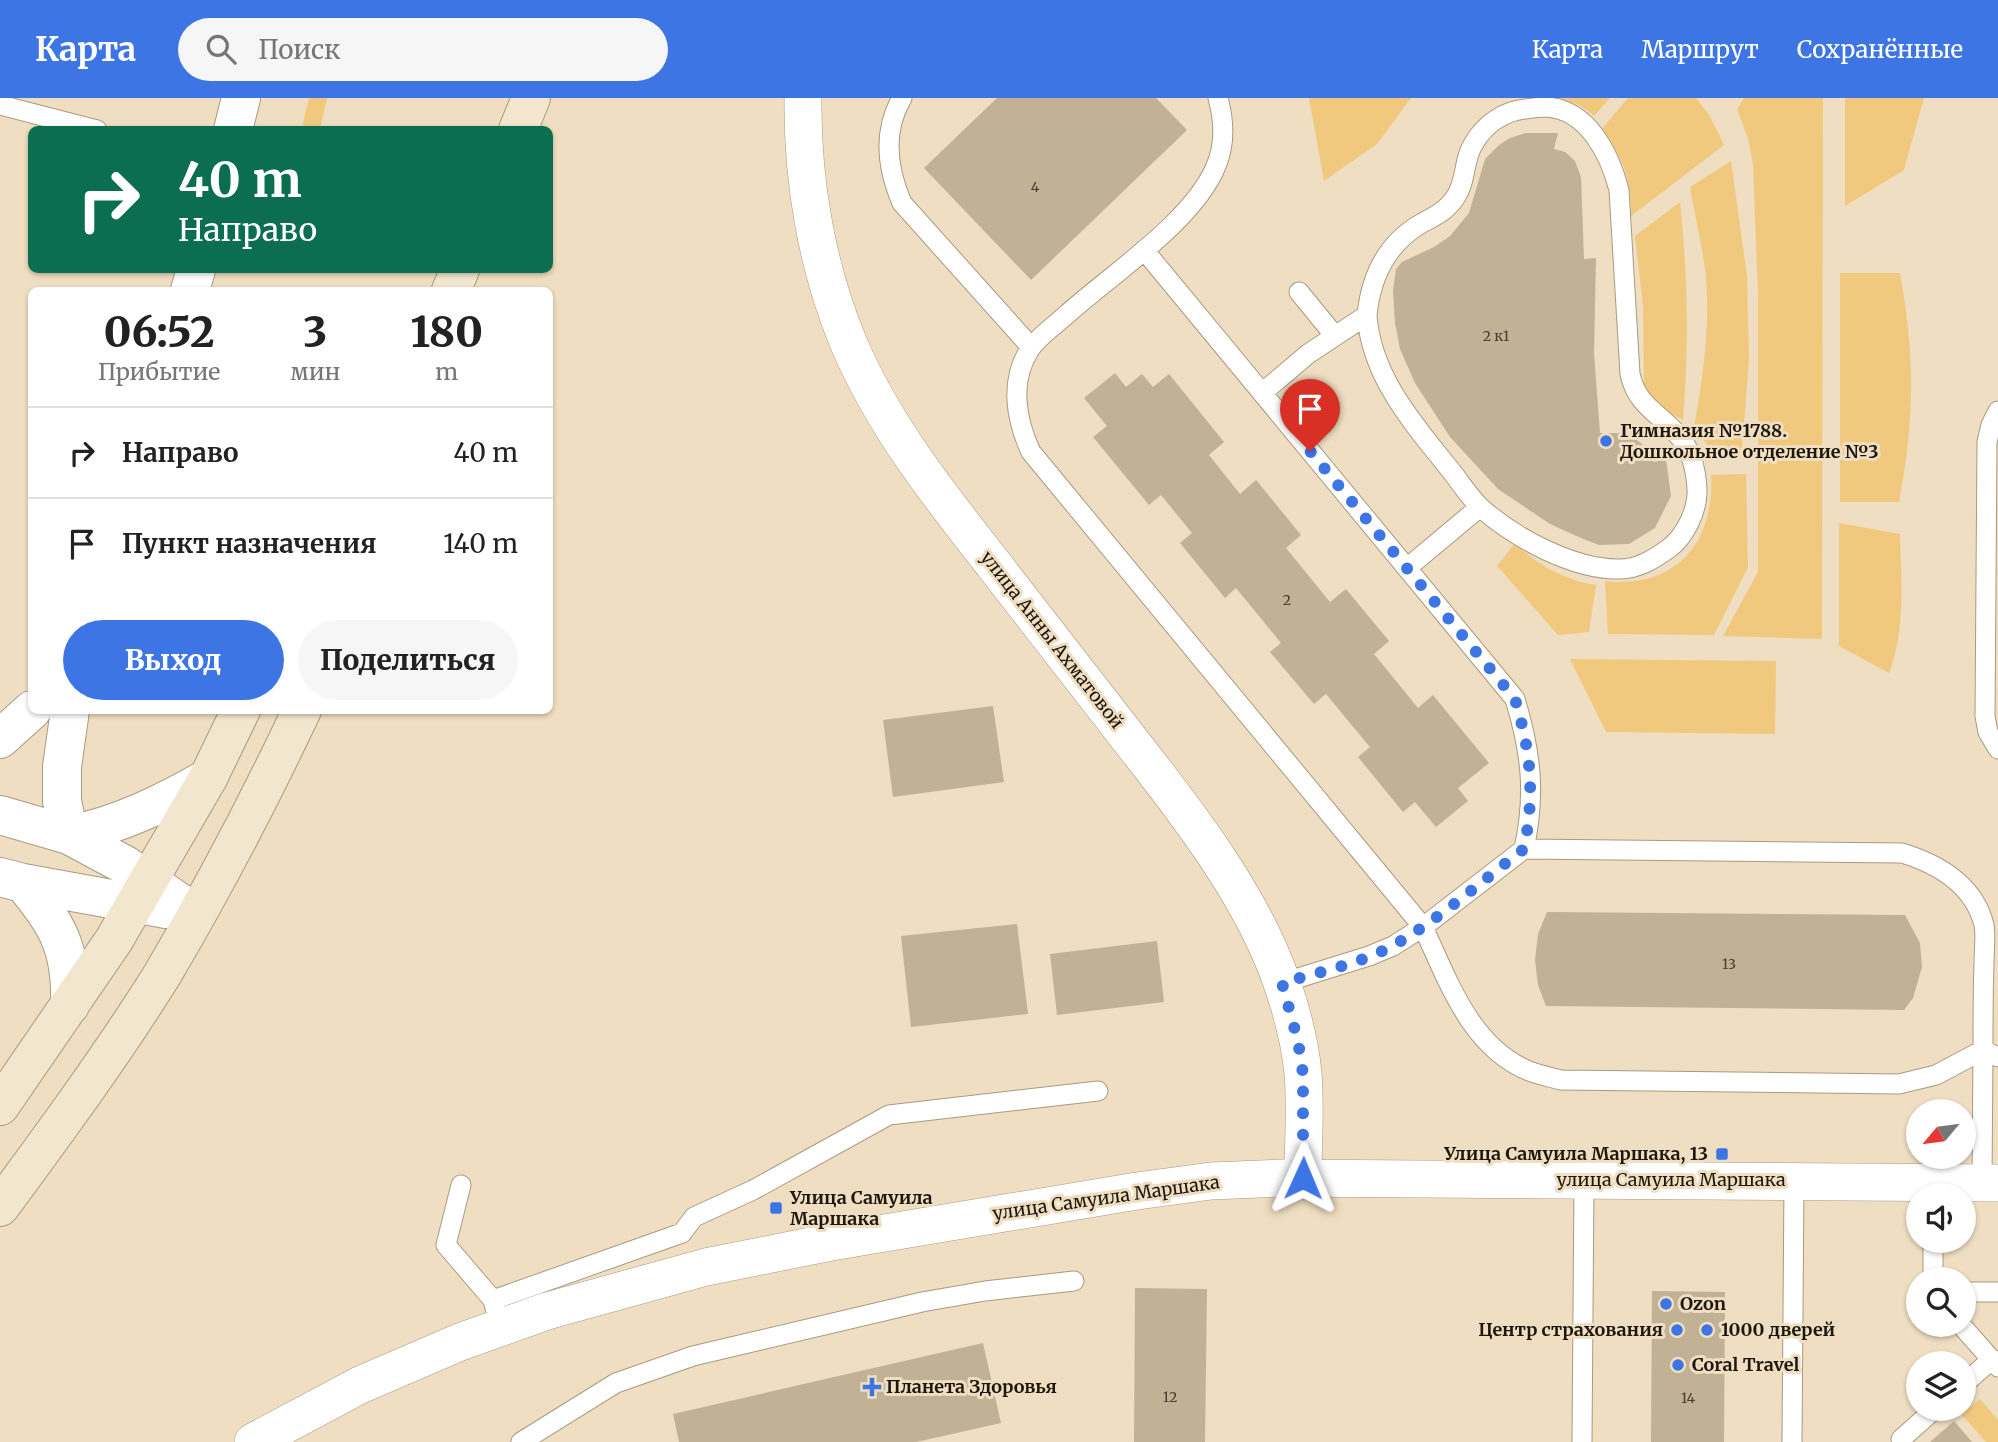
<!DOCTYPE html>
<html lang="ru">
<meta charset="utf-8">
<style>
:root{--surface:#fff;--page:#f6f6f6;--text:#222;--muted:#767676;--line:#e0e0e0;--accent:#3d75e5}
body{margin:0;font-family:Merriweather,serif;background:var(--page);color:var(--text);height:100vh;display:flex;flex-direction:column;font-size:26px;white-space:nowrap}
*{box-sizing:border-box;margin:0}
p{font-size:23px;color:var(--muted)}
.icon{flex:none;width:38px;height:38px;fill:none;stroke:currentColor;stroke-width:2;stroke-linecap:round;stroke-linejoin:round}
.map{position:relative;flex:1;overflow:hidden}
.side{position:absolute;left:28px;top:189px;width:525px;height:427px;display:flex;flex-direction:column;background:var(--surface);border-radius:10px;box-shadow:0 2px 5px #0004}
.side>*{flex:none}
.top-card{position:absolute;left:28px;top:28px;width:525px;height:147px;border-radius:10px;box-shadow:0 2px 5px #0004;background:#0b6e4f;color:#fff;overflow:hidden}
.needle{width:46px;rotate:241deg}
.controls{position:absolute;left:1906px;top:1001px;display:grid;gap:14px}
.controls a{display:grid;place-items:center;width:70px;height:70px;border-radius:50%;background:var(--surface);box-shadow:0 2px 5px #0004;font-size:35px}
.pin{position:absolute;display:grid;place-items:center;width:60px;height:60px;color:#fff;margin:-72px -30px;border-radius:50% 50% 50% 0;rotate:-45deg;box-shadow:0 0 7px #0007}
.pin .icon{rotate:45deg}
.me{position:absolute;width:77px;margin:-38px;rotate:1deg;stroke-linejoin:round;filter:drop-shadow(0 0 5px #0008)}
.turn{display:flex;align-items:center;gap:24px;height:147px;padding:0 35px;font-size:32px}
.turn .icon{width:91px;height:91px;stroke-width:2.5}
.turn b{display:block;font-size:49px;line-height:60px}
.eta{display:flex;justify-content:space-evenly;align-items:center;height:119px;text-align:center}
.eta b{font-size:42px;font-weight:800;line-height:49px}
.action{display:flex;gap:14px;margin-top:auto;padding:14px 35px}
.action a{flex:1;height:80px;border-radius:42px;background:var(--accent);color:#fff;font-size:28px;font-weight:800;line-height:80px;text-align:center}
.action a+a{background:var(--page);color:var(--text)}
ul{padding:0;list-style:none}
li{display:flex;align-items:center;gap:21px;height:91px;padding:0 35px;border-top:2px solid var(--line)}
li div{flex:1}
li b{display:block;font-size:26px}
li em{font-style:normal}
header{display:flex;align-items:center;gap:42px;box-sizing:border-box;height:98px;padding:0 35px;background:var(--accent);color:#fff}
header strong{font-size:33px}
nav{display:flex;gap:38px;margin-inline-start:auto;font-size:24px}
.search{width:490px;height:63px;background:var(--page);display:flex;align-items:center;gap:18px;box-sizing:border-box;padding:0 24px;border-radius:38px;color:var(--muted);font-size:26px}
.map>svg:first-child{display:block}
</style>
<header>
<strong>Карта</strong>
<div class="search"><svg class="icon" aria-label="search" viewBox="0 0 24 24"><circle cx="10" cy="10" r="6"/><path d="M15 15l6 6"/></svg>Поиск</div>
<nav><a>Карта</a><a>Маршрут</a><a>Сохранённые</a></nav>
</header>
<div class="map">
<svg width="1998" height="1344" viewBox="0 0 1998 1344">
<rect width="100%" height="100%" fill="#efdec1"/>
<path fill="#f1c97e" d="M309 0H327L320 31H295L302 29Z
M1309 0H1411L1377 46 1324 83Z
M1551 0H1610L1594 18C1581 6 1569 2 1551 0Z
M1628 0H1696L1710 18 1724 47 1631 118C1632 86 1624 56 1600 33Z
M1744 0H1823L1822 541 1723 538 1758 474V197L1753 66 1748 41 1737 11Z
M1845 0H1924L1904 72 1845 108Z
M1731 63 1747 178 1749 261 1742 350 1737 354 1711 352 1694 329C1703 280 1710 230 1706 180 1703 150 1695 119 1690 89Z
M1680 104C1688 178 1689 249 1683 322L1669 315 1656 304 1644 287 1643 208 1635 138Z
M1840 175H1900C1915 260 1915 319 1899 404H1840Z
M1746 376 1748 469 1714 537 1608 536 1605 483C1675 491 1715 445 1711 377Z
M1839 425 1900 436C1901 482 1906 531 1889 575L1839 548Z
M1515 445C1539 468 1563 481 1596 487L1589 534 1558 537 1497 468Z
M1570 561 1776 563 1775 636 1606 634Z
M1980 1301 1998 1322V1344H1986L1962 1317Z"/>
<path fill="#c1b195" d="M997 0H1156L1187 32 1031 182 924 70Z
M1526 35H1558L1554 51 1565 54 1575 63 1581 79 1584 161 1596 160 1594 256 1600 335H1620L1632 339 1641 345 1654 364 1666 361 1671 398 1655 430 1629 446 1599 447 1581 440 1550 426 1498 391 1450 339 1415 285 1400 251 1395 225 1393 193 1396 171 1402 164 1434 149 1450 138 1469 115 1485 61 1499 47 1510 40Z
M1115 275 1126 289 1142 276 1153 289 1169 276 1224 344 1209 357 1240 396 1256 382 1301 437 1286 450 1330 504 1346 491 1389 543 1374 556 1418 610 1433 597 1489 665 1458 690 1468 703 1436 729 1415 704 1403 714 1358 659 1370 649 1345 619 1326 596 1314 606 1270 554 1281 545 1236 490 1225 500 1180 445 1192 435 1161 397 1149 407 1093 339 1107 328 1084 300Z
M993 608 1004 684 893 699 883 622Z
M1547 814 1905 817 1920 845 1922 869 1913 900 1904 912 1546 908 1538 887 1535 862 1538 836Z
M1017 826 1028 916 911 929 901 838Z
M1157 843 1164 904 1057 917 1050 856Z
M1135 1190 1207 1191 1205 1344H1134Z
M1652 1193 1725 1194 1724 1344H1651Z
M983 1245 1001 1325 916 1344H679L673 1316Z
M1954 1323 1972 1344H1930Z"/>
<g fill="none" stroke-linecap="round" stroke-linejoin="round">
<defs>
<path id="service" d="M902 0C882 34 887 70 902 105L1031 249
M1218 0C1224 22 1225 47 1216 68 1194 123 1109 178 1065 218 1054 228 1038 239 1030 251 1009 283 1016 322 1031 354L1423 829C1448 882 1470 949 1529 973 1539 977 1550 979 1561 982L1899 986 1936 977 1983 952 1982 1085
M0 7 97 32
M1144 152 1515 601C1531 654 1536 696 1524 751
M1299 194 1335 238
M1262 295 1308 256 1367 217C1371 178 1387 145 1422 125 1435 118 1446 113 1455 100 1467 83 1463 61 1474 45 1485 26 1504 13 1525 11 1532 10 1540 9 1546 9 1588 11 1610 57 1619 92L1630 276C1637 308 1658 314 1678 337 1691 351 1696 372 1697 391 1698 412 1685 439 1668 451 1654 461 1638 471 1620 471 1574 472 1515 440 1481 410 1469 399 1459 382 1448 369 1411 323 1371 277 1367 217
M1998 313 1991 327 1987 344 1985 618 1988 634 1998 651
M1407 470 1480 409
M1282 885 1369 858 1393 848 1423 829 1524 751 1902 755C1938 766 1974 787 1984 827 1986 838 1984 853 1984 865 1983 894 1983 923 1983 952L1998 959
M461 1087 446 1147 493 1202
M1933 1181V1143
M1964 1194H1998
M1961 1227 1998 1269
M500 1230 493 1202 682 1135 694 1119 753 1092 889 1017 1098 993
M1964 1286 1992 1261
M1901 1341 1935 1311
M521 1344 616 1285 693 1258 922 1204 985 1193 1074 1183
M1582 1344 1584 1081
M1792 1344 1794 1083"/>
<path id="minor" d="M803 0C802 83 817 170 849 246 884 328 939 397 994 467 1043 530 1092 593 1141 656 1194 724 1254 803 1282 885 1292 914 1300 945 1303 975 1306 1009 1303 1045 1303 1079
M253 1344 360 1287 460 1244 547 1213 706 1169 831 1144 1137 1093 1211 1083 1283 1080 1998 1085"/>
<path id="tertiary" d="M233 32 241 0
M190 192 196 172
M0 641 32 612
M0 717 69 737 125 767 196 816
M69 737C120 727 164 705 208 680
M69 737 62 703V669L70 612
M0 779 23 785 166 811
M23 785C58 826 72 852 70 907"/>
<path id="secondary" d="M518 32 531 0
M451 192 460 172
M0 1008 114 842 208 680 241 612
M0 1109C56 1033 112 957 162 877 213 791 259 703 302 612"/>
</defs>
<use href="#service" stroke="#a99a7f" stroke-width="21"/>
<use href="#minor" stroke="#a99a7f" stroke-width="38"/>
<use href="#tertiary" stroke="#a99a7f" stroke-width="40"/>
<use href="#secondary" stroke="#a99a7f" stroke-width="40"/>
<use href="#service" stroke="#fff" stroke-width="19"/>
<use href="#minor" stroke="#fff" stroke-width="37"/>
<use href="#tertiary" stroke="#fff" stroke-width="38"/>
<use href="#secondary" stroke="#f2e6ce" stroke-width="38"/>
</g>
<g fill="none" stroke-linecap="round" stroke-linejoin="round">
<path stroke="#3d75e5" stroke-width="12" stroke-dasharray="0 21.6" d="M1303 1080V976L1298 943 1282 885C1319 874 1360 866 1394 847 1441 820 1482 783 1524 751 1535 695 1531 655 1515 601L1310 353"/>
</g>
<g fill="#3d75e5" stroke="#efdec1" stroke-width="2.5">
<circle cx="1606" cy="343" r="7"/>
<rect x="1715" y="1049" width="14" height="14" rx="3.5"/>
<rect x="769" y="1103" width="14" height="14" rx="3.5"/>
<circle cx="1666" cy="1206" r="7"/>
<circle cx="1677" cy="1232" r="7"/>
<circle cx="1707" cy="1232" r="7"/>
<circle cx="1678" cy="1267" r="7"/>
<path d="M868.5 1278.5h7v7h7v7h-7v7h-7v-7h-7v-7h7z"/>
</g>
<g text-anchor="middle" stroke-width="6" stroke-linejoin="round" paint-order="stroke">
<g font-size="14" fill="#463e2f">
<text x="1035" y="94">4</text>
<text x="1496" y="243">2 к1</text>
<text x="1287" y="507">2</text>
<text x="1729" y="871">13</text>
<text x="1170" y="1304">12</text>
<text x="1688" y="1305">14</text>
</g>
<g font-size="18" font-weight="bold" fill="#1d170d" stroke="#efdec1" text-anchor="start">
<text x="1620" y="339">Гимназия №1788.<tspan x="1620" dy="21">Дошкольное отделение №3</tspan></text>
<text x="1708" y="1062" text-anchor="end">Улица Самуила Маршака, 13</text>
<text x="790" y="1106">Улица Самуила<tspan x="790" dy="21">Маршака</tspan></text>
<text x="1680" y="1212">Ozon</text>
<text x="1663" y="1238" text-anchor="end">Центр страхования</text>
<text x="1721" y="1238">1000 дверей</text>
<text x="1692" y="1273">Coral Travel</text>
<text x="886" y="1295">Планета Здоровья</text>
</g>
<g font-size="18" fill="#1d170d" stroke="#efdec1">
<text transform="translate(1052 542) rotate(52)" y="6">улица Анны Ахматовой</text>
<text x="1671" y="1088">улица Самуила Маршака</text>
<text transform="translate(1106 1100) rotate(-8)" y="6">улица Самуила Маршака</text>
</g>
</g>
</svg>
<div class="controls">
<a><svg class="needle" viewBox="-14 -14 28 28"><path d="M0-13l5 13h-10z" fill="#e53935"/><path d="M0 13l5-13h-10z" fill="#767676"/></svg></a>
<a><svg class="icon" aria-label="sound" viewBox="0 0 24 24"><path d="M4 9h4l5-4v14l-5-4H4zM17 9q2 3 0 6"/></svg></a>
<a><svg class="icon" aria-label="search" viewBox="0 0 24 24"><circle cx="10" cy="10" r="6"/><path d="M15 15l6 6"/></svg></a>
<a><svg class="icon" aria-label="layers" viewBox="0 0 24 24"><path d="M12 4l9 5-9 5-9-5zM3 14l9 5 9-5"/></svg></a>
</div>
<div class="pin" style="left:1310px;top:353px;background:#d93025"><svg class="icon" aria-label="arrive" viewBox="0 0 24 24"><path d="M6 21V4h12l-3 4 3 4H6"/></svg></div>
<svg class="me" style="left:1303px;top:1080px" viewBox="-20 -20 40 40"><path d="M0-17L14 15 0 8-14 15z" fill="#3d75e5" stroke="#fff" stroke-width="4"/></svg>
<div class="top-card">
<div class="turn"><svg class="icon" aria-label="right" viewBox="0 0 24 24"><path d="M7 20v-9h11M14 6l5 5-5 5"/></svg><div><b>40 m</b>Направо</div></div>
</div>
<section class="side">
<div class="eta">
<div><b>06:52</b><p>Прибытие</p></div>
<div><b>3</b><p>мин</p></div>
<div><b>180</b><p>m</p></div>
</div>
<ul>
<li><svg class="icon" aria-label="right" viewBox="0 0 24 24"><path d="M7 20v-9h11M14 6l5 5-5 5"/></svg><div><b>Направо</b></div><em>40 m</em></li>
<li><svg class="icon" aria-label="arrive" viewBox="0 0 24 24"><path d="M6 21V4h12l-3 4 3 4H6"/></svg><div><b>Пункт назначения</b></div><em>140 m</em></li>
</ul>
<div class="action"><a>Выход</a><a>Поделиться</a></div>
</section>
</div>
